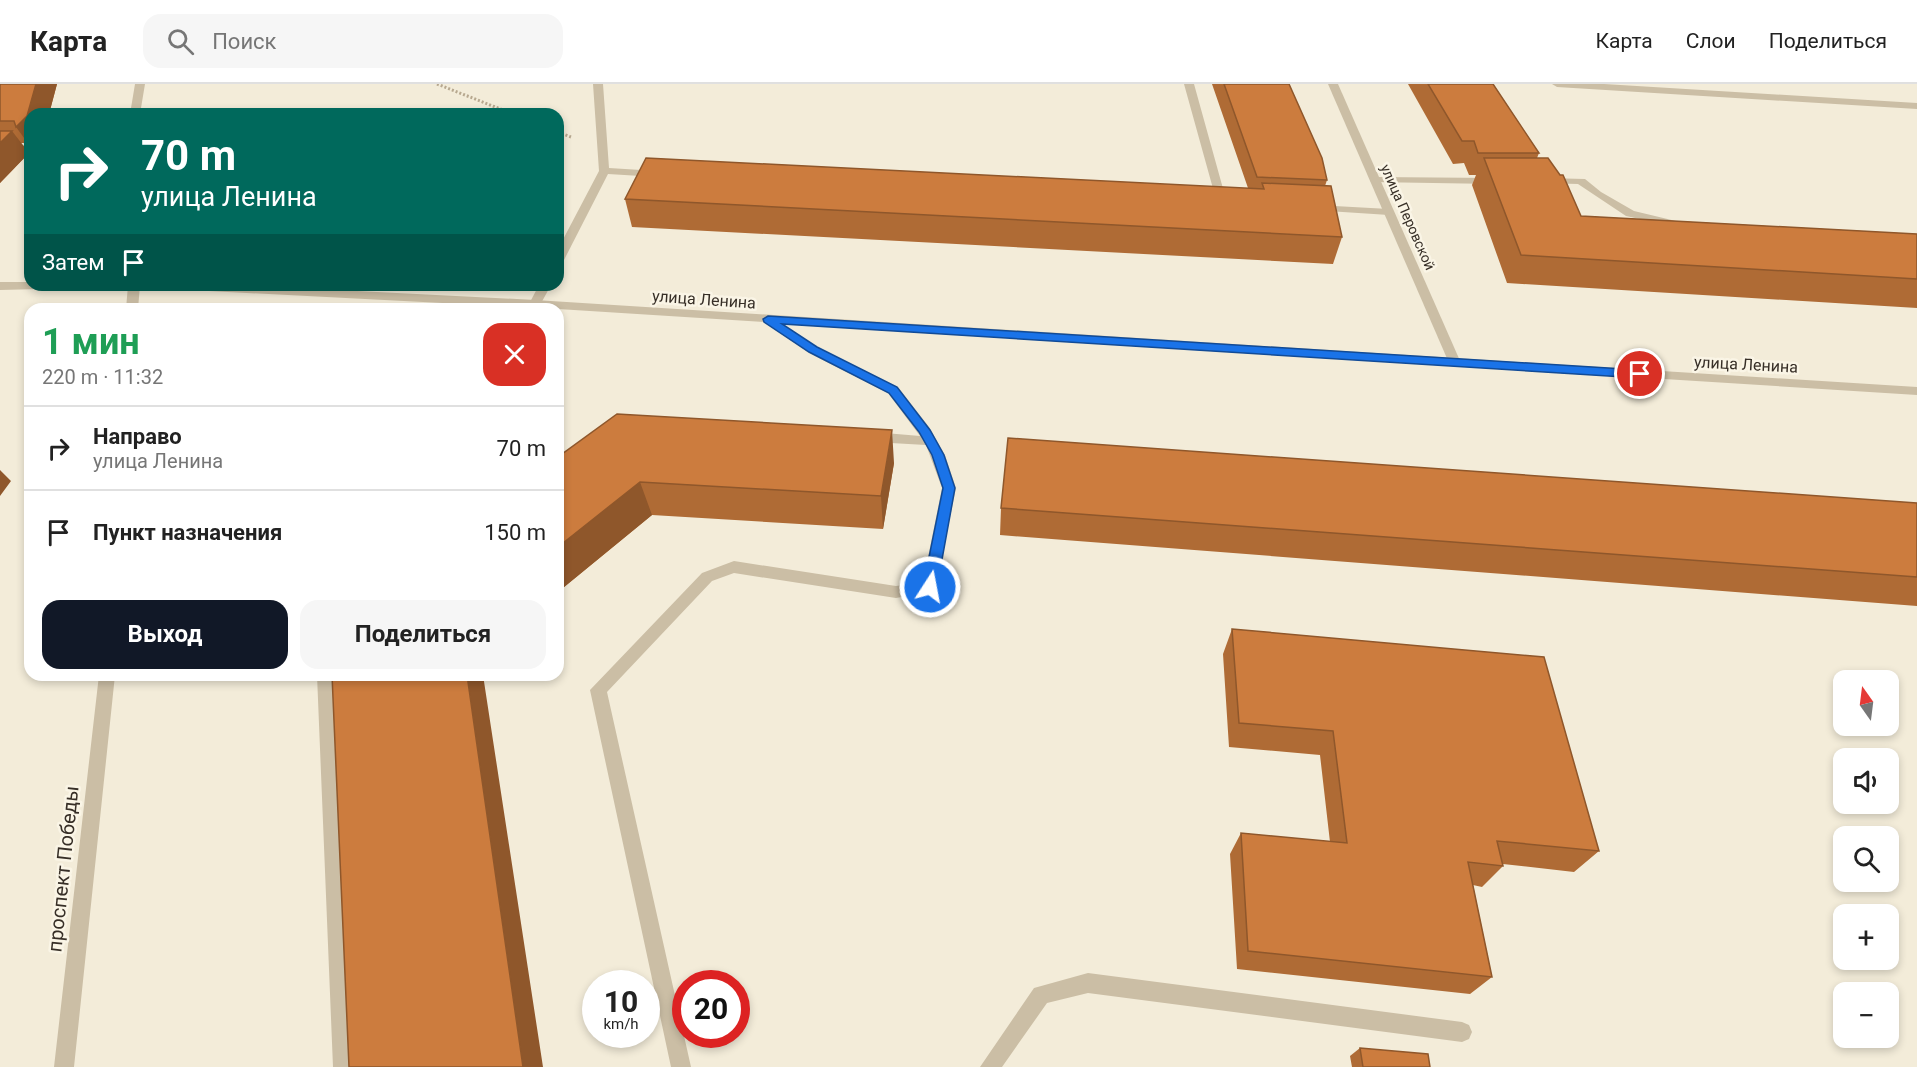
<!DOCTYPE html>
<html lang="ru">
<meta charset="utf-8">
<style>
:root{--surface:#fff;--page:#f6f6f6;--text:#222;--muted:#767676;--line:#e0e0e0;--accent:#111827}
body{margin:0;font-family:Roboto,sans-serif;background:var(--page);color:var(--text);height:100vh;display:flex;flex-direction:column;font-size:22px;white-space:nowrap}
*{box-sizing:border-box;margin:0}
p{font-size:20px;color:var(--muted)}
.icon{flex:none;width:33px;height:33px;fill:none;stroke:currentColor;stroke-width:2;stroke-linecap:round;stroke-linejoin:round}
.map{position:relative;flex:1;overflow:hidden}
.side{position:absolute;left:24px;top:219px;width:540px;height:378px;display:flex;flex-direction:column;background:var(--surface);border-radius:18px;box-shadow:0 3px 9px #0003}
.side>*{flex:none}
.top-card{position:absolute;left:24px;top:24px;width:540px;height:183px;border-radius:18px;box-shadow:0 3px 9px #0003;background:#00695c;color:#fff;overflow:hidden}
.needle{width:39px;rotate:346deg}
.tools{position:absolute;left:1833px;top:586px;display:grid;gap:12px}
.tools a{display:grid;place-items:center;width:66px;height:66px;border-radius:12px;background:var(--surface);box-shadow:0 3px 9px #0003;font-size:30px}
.speed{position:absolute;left:582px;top:886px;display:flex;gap:12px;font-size:30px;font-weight:700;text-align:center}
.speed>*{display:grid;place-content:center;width:78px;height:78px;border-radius:50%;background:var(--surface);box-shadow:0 3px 9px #0003;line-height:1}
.speed small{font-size:15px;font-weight:400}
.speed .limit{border:9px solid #d22;background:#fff;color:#111}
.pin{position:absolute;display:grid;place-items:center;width:51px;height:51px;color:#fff;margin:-26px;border:3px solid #fff;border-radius:50%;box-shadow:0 2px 6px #0007}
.me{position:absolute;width:66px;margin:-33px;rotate:11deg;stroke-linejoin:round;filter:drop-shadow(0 0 4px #0008)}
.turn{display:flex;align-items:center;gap:21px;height:126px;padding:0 18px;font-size:27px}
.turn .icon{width:78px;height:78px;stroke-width:2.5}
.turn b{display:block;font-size:42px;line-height:51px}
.then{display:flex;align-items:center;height:57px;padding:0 18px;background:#0003;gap:12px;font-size:22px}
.round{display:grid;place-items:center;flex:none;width:63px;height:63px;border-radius:18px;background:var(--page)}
.head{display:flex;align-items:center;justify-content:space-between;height:102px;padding:0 18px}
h1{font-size:36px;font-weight:700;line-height:45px;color:#1e9e55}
.action{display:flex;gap:12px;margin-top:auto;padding:12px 18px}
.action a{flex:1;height:69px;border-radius:18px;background:var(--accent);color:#fff;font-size:24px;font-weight:700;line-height:69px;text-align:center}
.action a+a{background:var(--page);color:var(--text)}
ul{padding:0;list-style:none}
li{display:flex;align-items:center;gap:18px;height:84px;padding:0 18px;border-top:2px solid var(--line)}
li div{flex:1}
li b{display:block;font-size:22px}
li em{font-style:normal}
header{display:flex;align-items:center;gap:36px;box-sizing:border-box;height:84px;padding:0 30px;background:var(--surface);border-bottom:2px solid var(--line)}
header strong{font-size:28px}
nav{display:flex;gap:33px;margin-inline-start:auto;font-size:21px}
.search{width:420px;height:54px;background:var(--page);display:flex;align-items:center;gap:15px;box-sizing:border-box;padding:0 21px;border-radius:18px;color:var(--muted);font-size:22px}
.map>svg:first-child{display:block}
</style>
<header>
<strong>Карта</strong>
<div class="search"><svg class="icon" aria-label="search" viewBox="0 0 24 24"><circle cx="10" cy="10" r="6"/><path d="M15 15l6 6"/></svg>Поиск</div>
<nav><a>Карта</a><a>Слои</a><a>Поделиться</a></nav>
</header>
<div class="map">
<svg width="1917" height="983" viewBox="0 0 1917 983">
<rect width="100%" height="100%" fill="#f3ecd9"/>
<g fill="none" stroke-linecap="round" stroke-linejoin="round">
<path stroke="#b7a88f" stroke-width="3" stroke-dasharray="2 2" stroke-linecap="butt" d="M437 0 513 30
M558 48 571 53"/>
<path fill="#cbbea5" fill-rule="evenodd" d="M593 0H603L609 84 657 87 662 90 657 93 608 90 564 176 558 179V165L599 87Z
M1184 0H1194L1227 119 1226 121H1218L1217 119Z
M1552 0H1604L1917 19V25L1557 3Z
M0 61H30V67H0Z
M1375 93 1495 94 1500 97 1495 100 1371 98 1370 96Z
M1546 94 1585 95 1601 108 1634 127 1680 138 1682 140 1676 143 1626 132 1578 100 1542 99 1541 97Z
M1316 121 1389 125 1394 128 1389 131 1312 126V122Z
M539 201H551L539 223H531L529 220Z
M768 231 817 263 898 303 929 343 945 371 956 404 935 507 896 514 734 489 712 497 607 608 691 983H671L590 606 702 489 734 477 896 502 923 498 942 404 926 361 873 358 866 353 873 348 920 352 888 309 809 269 764 238V232Z
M317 591H333L353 983H333Z
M1088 889 1462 938 1469 941 1472 948 1469 955 1462 958 1088 909 1047 919 1002 983H980L1034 904Z"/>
<path fill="#cbbea5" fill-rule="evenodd" d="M1328 0H1338L1461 279 1459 282H1451L1449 279Z"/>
<path fill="#cbbea5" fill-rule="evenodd" d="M135 0H145L140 30H130Z
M0 198H30V201H46L40 205 0 206Z
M128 201H140L138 225H126Z
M165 201H241L535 216 1917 303V311L558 225 171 205Z
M99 591H115L74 983H54Z"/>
</g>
<path fill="#af6b35" d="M0 0H57L49 30H30L27 59H21L29 69 0 99Z
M1212 0H1289L1327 96 1325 102 1342 153 1333 180 632 143 625 115 1248 104Z
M1408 0H1493L1539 69 1537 74 1581 132 1917 150V224L1507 199 1472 101 1476 91H1469L1464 79 1453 80Z
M558 373 894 379 883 445 652 431 558 508Z
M1917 419V522L1000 451 1001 424Z
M1232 545 1599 767 1574 788 1503 780V782L1482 803 1473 801 1492 893 1470 910 1237 885 1230 770 1241 749 1330 758 1320 671 1229 663 1223 570Z
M1360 964 1430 983H1352L1350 972Z"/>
<path fill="#8f572b" d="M36 0H57L49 30H30V62L16 43Z
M12 47 29 69 0 99V59Z
M892 346 894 379 883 445 881 412Z
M0 386 11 397 0 412Z
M640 398 652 431 558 508V463Z
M467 591H483L543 983H523Z"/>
<path fill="#cc7c3e" stroke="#8f572b" stroke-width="1.5" d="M0 0H36L27 32 16 43 14 37H0Z
M1224 0H1289L1322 74 1327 96 1257 93Z
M1428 0H1493L1539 69H1478L1474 57H1462Z
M0 47H12L0 59Z
M646 74 1264 105 1262 99 1331 102 1342 153 625 115Z
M1484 74H1548L1560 91H1563L1581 132 1917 150V195L1521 171Z
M617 330 892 346 881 412 640 398 558 463V373Z
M1008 354 1917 419V493L1001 424Z
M1232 545 1544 573 1599 767 1497 757 1503 782 1468 778 1492 893 1248 867 1241 749 1347 759 1333 647 1239 639Z
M332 591H467L523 983H349Z
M1360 964 1428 970 1430 983H1363Z"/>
<path fill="#1a73e8" stroke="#114b97" stroke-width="1.5" d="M768 232 1640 286 1646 290 1640 294 782 240 817 263 897 303 930 346 944 371 955 404 937 503 930 508 923 503 943 404 932 371 919 348 889 309 809 268 764 238 763 235Z"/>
<g text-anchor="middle" stroke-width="5" stroke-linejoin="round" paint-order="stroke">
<g font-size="14" fill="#372f27" stroke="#faf5e6">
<text transform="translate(1408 133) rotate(66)" y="5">улица Перовской</text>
</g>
<g font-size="16" fill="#372f27" stroke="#faf5e6">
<text transform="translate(704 215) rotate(4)" y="6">улица Ленина</text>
<text transform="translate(1746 280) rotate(3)" y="6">улица Ленина</text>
</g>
<g font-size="20" fill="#372f27" stroke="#faf5e6">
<text transform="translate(63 785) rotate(-84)" y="7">проспект Победы</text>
</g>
</g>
</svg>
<div class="tools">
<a><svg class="needle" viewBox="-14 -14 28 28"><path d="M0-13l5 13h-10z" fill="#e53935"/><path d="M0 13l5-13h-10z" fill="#767676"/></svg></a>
<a><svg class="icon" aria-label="sound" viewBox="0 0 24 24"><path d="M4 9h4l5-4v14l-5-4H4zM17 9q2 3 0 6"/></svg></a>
<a><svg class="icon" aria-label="search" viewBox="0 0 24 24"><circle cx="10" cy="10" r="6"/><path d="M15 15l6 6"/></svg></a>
<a>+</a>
<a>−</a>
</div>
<div class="speed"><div>10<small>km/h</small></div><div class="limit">20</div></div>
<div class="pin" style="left:1640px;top:290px;background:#d93025"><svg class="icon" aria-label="arrive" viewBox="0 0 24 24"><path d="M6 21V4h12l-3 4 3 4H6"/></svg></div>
<svg class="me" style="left:930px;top:503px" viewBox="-20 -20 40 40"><circle r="17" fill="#1a73e8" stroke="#fff" stroke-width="3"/><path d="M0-11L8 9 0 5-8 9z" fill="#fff"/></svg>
<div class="top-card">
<div class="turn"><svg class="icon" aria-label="right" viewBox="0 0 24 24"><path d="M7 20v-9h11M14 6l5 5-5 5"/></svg><div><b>70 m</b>улица Ленина</div></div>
<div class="then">Затем<svg class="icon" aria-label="arrive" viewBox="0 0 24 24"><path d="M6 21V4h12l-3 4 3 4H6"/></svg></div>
</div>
<section class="side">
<div class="head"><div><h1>1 мин</h1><p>220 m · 11:32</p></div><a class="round" style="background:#d93025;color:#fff"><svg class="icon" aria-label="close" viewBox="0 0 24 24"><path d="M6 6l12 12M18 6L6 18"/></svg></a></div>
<ul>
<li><svg class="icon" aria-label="right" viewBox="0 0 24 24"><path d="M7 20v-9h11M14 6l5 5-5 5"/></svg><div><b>Направо</b><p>улица Ленина</p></div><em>70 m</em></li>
<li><svg class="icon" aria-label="arrive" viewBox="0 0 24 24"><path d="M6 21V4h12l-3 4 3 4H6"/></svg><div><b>Пункт назначения</b></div><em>150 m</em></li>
</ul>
<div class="action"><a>Выход</a><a>Поделиться</a></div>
</section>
</div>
